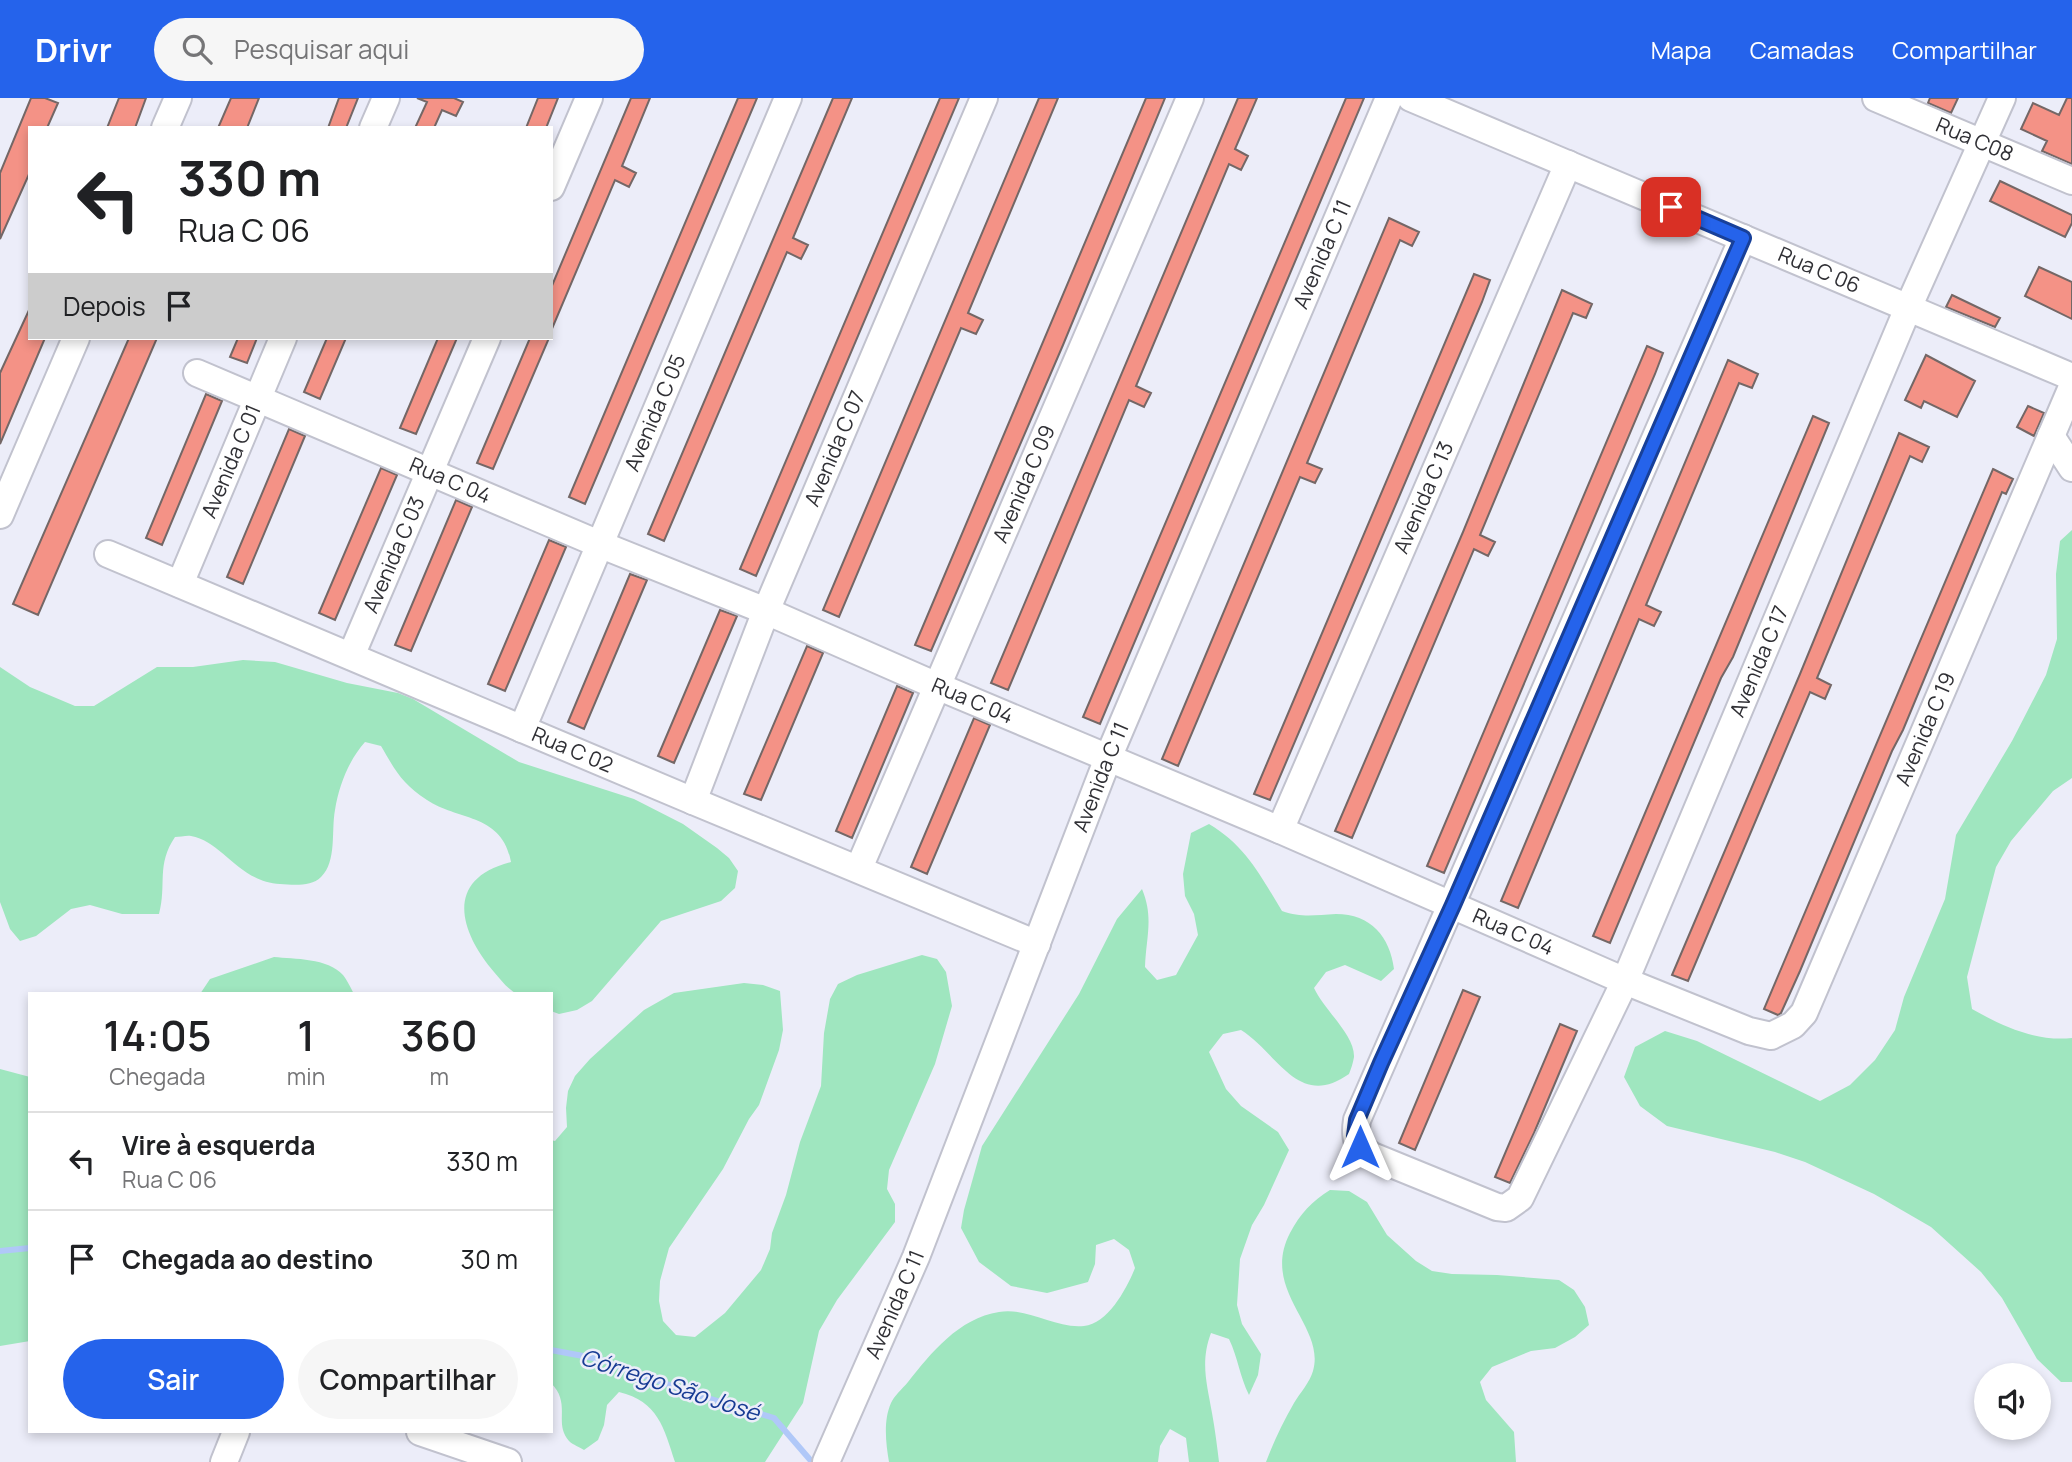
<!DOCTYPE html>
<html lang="pt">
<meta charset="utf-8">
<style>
:root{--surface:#fff;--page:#f6f6f6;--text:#202124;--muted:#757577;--line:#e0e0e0;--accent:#2563eb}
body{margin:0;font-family:Manrope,sans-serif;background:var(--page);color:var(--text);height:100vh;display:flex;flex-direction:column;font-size:26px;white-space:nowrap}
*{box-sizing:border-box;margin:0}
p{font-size:23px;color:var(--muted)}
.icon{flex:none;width:38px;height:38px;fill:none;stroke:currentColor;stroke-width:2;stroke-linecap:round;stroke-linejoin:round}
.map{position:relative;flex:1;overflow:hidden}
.details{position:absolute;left:28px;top:894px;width:525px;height:441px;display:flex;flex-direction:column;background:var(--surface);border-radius:0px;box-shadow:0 4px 10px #0003}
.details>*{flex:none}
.top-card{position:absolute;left:28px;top:28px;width:525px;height:214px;border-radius:0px;box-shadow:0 4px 10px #0003;background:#fff;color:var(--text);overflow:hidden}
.tools{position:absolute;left:1974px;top:1265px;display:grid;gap:14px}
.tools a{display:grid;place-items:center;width:77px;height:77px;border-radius:50%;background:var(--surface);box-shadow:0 4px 10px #0003;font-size:35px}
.pin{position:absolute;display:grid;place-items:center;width:60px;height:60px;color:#fff;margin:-30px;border-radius:14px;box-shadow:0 4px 10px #0006}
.me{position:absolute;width:77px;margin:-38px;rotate:0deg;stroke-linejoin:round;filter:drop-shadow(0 0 5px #0008)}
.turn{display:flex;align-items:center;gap:24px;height:147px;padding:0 35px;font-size:32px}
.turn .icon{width:91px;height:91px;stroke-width:2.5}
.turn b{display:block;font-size:49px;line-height:60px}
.then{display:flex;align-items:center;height:66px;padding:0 35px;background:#0003;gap:14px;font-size:26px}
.eta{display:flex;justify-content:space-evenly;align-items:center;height:119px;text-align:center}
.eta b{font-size:42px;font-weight:600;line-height:49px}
.button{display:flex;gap:14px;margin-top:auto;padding:14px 35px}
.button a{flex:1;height:80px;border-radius:42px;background:var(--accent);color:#fff;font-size:28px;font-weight:600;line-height:80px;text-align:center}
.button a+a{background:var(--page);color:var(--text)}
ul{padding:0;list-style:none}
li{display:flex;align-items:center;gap:21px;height:98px;padding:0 35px;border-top:2px solid var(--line)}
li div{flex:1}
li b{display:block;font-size:26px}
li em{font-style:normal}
header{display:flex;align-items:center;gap:42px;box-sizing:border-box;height:98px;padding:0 35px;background:var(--accent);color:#fff}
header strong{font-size:33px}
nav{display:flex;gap:38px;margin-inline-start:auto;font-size:24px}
.search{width:490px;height:63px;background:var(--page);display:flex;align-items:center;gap:18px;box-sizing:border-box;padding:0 24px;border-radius:38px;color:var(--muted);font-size:26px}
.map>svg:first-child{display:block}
</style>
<header>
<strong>Drivr</strong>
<div class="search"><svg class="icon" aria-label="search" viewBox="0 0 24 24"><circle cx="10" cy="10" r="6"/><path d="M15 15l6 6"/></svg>Pesquisar aqui</div>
<nav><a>Mapa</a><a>Camadas</a><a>Compartilhar</a></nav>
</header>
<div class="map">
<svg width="2072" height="1364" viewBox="0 0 2072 1364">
<rect width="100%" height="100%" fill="#ecedf9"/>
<path fill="#9fe6bf" d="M2072 432V680L2053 693 2011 743 1996 769 1967 879 1972 911C2002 928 2036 944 2072 940V1284H2061L2037 1261 2002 1200 1981 1174 1931 1129 1874 1096 1805 1064 1775 1054 1667 1028 1640 1008 1624 979 1635 949 1665 933 1697 943 1820 1003 1850 987 1875 962 1895 932 1904 899 1945 801 1956 737 2012 643 2046 577 2057 541 2056 476 2060 443Z
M243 562 275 564 347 585 398 595 413 601 519 664 634 701 683 726 717 750 729 760 738 773 735 790 721 803 661 823 592 903 577 912 559 916 551 913V896C542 896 527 899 518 896 509 893 500 881 494 874 459 833 444 781 511 764 502 715 458 723 427 702 402 686 395 672 381 648L365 644C349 662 339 687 335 712 331 733 337 763 321 779 311 789 293 787 280 786 239 784 222 743 191 738 187 737 180 739 175 739 156 767 167 786 159 816H122L90 807 71 811 36 838 20 843 10 831 0 804V569L30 589 75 608H94L157 569H193Z
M1209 726C1246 748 1260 777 1282 813 1302 820 1315 817 1336 816 1371 816 1390 839 1394 871L1381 883 1345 867 1326 874 1314 890C1324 912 1355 937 1354 959 1353 965 1351 971 1349 976 1298 1012 1278 955 1241 932L1223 936 1209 954 1226 991 1241 1008 1278 1034 1289 1052 1264 1107 1252 1127 1240 1161 1237 1207 1242 1226 1261 1256 1258 1277 1249 1297C1240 1279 1238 1260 1229 1241L1211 1235C1200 1264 1207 1286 1212 1315 1215 1331 1217 1348 1219 1364H1189L1186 1340 1170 1331 1160 1348 1158 1364H889C886 1346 883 1323 891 1305 894 1298 902 1291 908 1284 931 1255 959 1220 999 1214 1028 1209 1055 1231 1084 1228 1108 1226 1127 1190 1135 1170L1129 1152 1114 1141 1096 1147 1095 1166 1088 1184 1047 1195 1011 1188 979 1164 961 1130 964 1112 982 1048 1079 896 1117 821 1142 791C1154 820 1146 839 1145 869L1157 882 1176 877 1198 837 1194 816 1185 798 1183 776 1191 735Z
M922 857 937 861 946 874 952 908 935 966 889 1072 887 1091 895 1106V1124L837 1202 819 1233 803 1305 765 1364H675C664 1330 658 1303 619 1294L607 1307 604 1327 598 1342 584 1352C580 1349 573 1347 569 1343 553 1325 572 1306 551 1285V1042L555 1043 567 1029 566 1010 568 993 575 978 590 961 644 912 674 895 744 885 763 887 780 893 783 932 779 952 759 1007 749 1021 723 1071 669 1150 660 1183 659 1203 663 1223 676 1237 695 1239 725 1215 761 1172 770 1151 772 1135 786 1097 800 1044 821 988 824 935 830 901 838 886 857 877Z
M274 859C294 861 328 860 343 877 347 882 351 890 354 896H200L210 881Z
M0 971 30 979V1243L0 1248Z
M1330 1092 1349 1093 1367 1104 1387 1137 1416 1163 1432 1173 1452 1176 1497 1177 1559 1182 1574 1192 1585 1209 1589 1227 1575 1239 1555 1250 1531 1253 1492 1269 1480 1284 1486 1302 1514 1334 1516 1364H1266C1274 1343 1283 1324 1294 1305 1300 1295 1310 1284 1313 1273 1326 1228 1260 1193 1290 1135 1300 1116 1312 1103 1330 1092Z"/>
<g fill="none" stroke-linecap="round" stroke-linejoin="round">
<path stroke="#b0c8f8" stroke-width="6" d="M0 1153 30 1150
M551 1252 599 1261 691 1295 774 1320 812 1364"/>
</g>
<path fill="#f49286" stroke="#746766" stroke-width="2" d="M31 0H45L58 5 47 30H30V74L0 141V75Z
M119 0H146L135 30H107Z
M231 0H259L247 30H218Z
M339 0H358L346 30H328Z
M417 0H454L463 4 456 18 442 12 434 30H415L427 4Z
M538 0H558L546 30H526Z
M631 0H650L622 68 636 75 629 89 615 82 551 233V190Z
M738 0H757L585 406 569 399Z
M833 0H852L793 140 808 147 801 161 787 154 664 443 648 436Z
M940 0H959L756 478 740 471Z
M1039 0H1058L968 215 983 222 976 236 961 230 839 519 823 512Z
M1146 0H1165L1063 247 931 553 915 547Z
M1238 0H1257L1235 51 1248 58 1241 72 1229 66 1136 288 1151 295 1144 309 1129 302 1008 592 991 585Z
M1346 0H1364L1100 626 1083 619Z
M1930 0H1958L1951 15 1928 5Z
M2067 0H2072V66L2042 53 2047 43 2021 31 2033 5 2059 17Z
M2000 83 2072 117V125L2065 139 1990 103Z
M1389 120 1419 134 1412 148 1400 142 1307 365 1322 371 1315 385 1300 379 1178 668 1162 661Z
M2039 169 2072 184V221L2025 198Z
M1474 176 1490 182 1482 204 1270 702 1254 696Z
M1562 192 1592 206 1586 220 1573 215 1480 437 1495 444 1488 458 1474 451 1352 740 1335 733 1463 434Z
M1952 197 2000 220 1995 229 1946 209Z
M30 210V240H45L0 346V275Z
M129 240H157L38 517 13 506Z
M238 240H257L247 265 230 259Z
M327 240H346L320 301 304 294Z
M438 240H457L416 336 400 330Z
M530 240H549L493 371 477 365Z
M1647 248 1663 255 1655 276 1444 775 1427 768Z
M1926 257 1975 283 1957 319 1924 303 1921 310 1905 302Z
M1728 262 1758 276 1752 290 1739 285 1646 507 1661 514 1654 528 1639 521 1518 810 1501 803Z
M206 296 222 303 162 447 146 440Z
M2028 308 2044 315 2034 338 2017 329Z
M1813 318 1829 325 1733 559 1721 580 1610 845 1593 838Z
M289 331 305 338 243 486 227 479Z
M1899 335 1929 349 1922 364 1910 358 1817 580 1831 587 1825 601 1810 594 1688 883 1672 877 1800 576Z
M381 370 397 377 335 522 319 515Z
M1993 371 2013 381 2006 396 2002 394 1903 632 1892 653 1800 873 1781 915 1778 917 1764 911Z
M456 402 472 409 411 553 395 547Z
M549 442 566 449 505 593 488 586Z
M630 476 647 482 584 631 568 624Z
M720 512 737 518 674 665 658 658Z
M807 548 823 555 761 702 744 696Z
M897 588 913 595 852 740 836 733Z
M974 620 990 627 927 776 911 769Z
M1463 892 1480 899 1415 1052 1399 1045Z
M1560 926 1577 933 1534 1035 1510 1085 1495 1079Z"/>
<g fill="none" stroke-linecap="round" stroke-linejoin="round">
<defs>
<g id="minor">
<path id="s1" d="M1411 0 2072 279"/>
<path id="s2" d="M1876 0 2072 83"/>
<path d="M165 30 178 0"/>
<path d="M373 30 386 0"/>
<path d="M551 89 589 0"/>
<path id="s3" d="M1743 140 1357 1022C1354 1041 1357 1048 1372 1058L1497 1109 1506 1110 1520 1100 1625 883 1908 210 2002 0"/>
<path id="s4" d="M197 275 599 446 766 513 937 588 1280 732 1625 883 1749 933 1771 938 1793 927 1804 915 2072 289"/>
<path d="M2051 338 2072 370"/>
<path d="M0 417 76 240"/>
<path id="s5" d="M108 456 693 703 1037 846"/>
<path id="s6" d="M180 486 283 240"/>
<path id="s7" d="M351 558 487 240"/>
<path id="s8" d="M522 631 788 0"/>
<path id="s9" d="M693 703 766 513 984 0"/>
<path id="s10" d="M1280 732 1568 66"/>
<path id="s11" d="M859 770 1190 0"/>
<path d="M420 1334 508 1364"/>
<path d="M224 1364 236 1334"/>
<path id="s12" d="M826 1364 916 1159 1108 660 1389 0"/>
</g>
</defs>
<use href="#minor" stroke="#c1c2ce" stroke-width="30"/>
<use href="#minor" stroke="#fff" stroke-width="26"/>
</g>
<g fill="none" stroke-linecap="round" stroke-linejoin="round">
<defs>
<path id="route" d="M1360 1049 1355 1038 1357 1022 1381 965 1453 807 1743 140 1671 109"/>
</defs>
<use href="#route" stroke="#184099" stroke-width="18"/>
<use href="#route" stroke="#2563eb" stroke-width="12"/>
</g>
<g text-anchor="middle" stroke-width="5" stroke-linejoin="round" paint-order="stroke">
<g font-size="21" fill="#303035" stroke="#ecedf9">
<text dy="7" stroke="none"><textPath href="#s2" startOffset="107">Rua C08</textPath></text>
<text dy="7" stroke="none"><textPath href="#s12" startOffset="1306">Avenida C 11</textPath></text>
<text dy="7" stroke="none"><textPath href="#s1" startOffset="443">Rua C 06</textPath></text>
<text dy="7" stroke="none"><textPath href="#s8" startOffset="343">Avenida C 05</textPath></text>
<text dy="7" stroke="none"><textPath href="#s9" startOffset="380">Avenida C 07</textPath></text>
<text dy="7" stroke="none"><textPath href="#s6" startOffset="133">Avenida C 01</textPath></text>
<text dy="7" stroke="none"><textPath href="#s4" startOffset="275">Rua C 04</textPath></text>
<text dy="7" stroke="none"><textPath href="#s11" startOffset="418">Avenida C 09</textPath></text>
<text dy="7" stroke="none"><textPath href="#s10" startOffset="362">Avenida C 13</textPath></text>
<text dy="7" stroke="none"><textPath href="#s7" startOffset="110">Avenida C 03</textPath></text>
<text dy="7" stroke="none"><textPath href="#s3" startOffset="1754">Avenida C 17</textPath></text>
<text dy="7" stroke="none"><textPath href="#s4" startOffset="842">Rua C 04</textPath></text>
<text dy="7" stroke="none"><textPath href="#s4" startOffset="2058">Avenida C 19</textPath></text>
<text dy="7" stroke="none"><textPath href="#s5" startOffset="504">Rua C 02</textPath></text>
<text dy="7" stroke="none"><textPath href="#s12" startOffset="738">Avenida C 11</textPath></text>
<text dy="7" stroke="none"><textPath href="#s4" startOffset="1430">Rua C 04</textPath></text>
<text dy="7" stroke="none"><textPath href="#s12" startOffset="172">Avenida C 11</textPath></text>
</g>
<g font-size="23" font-style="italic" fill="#173b93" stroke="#ecedf9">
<text transform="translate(670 1287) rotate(18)" y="8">Córrego São José</text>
</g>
</g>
</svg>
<div class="tools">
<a><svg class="icon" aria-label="sound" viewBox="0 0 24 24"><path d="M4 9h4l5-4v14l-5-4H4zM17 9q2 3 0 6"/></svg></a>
</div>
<div class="pin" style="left:1671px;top:109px;background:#d93025"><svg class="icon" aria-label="arrive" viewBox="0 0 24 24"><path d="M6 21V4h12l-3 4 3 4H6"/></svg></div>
<svg class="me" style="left:1360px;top:1049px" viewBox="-20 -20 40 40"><path d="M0-17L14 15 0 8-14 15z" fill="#2563eb" stroke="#fff" stroke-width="4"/></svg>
<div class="top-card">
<div class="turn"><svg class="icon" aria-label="left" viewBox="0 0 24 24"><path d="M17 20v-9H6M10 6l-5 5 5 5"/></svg><div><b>330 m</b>Rua C 06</div></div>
<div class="then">Depois<svg class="icon" aria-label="arrive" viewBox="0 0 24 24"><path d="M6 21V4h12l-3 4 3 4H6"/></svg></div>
</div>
<section class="details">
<div class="eta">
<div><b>14:05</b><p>Chegada</p></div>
<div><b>1</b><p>min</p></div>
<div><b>360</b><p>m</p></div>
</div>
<ul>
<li><svg class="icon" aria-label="left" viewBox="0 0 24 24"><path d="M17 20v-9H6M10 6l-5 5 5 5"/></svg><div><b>Vire à esquerda</b><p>Rua C 06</p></div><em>330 m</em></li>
<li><svg class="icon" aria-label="arrive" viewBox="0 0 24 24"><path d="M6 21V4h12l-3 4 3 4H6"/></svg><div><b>Chegada ao destino</b></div><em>30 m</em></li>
</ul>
<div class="button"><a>Sair</a><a>Compartilhar</a></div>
</section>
</div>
